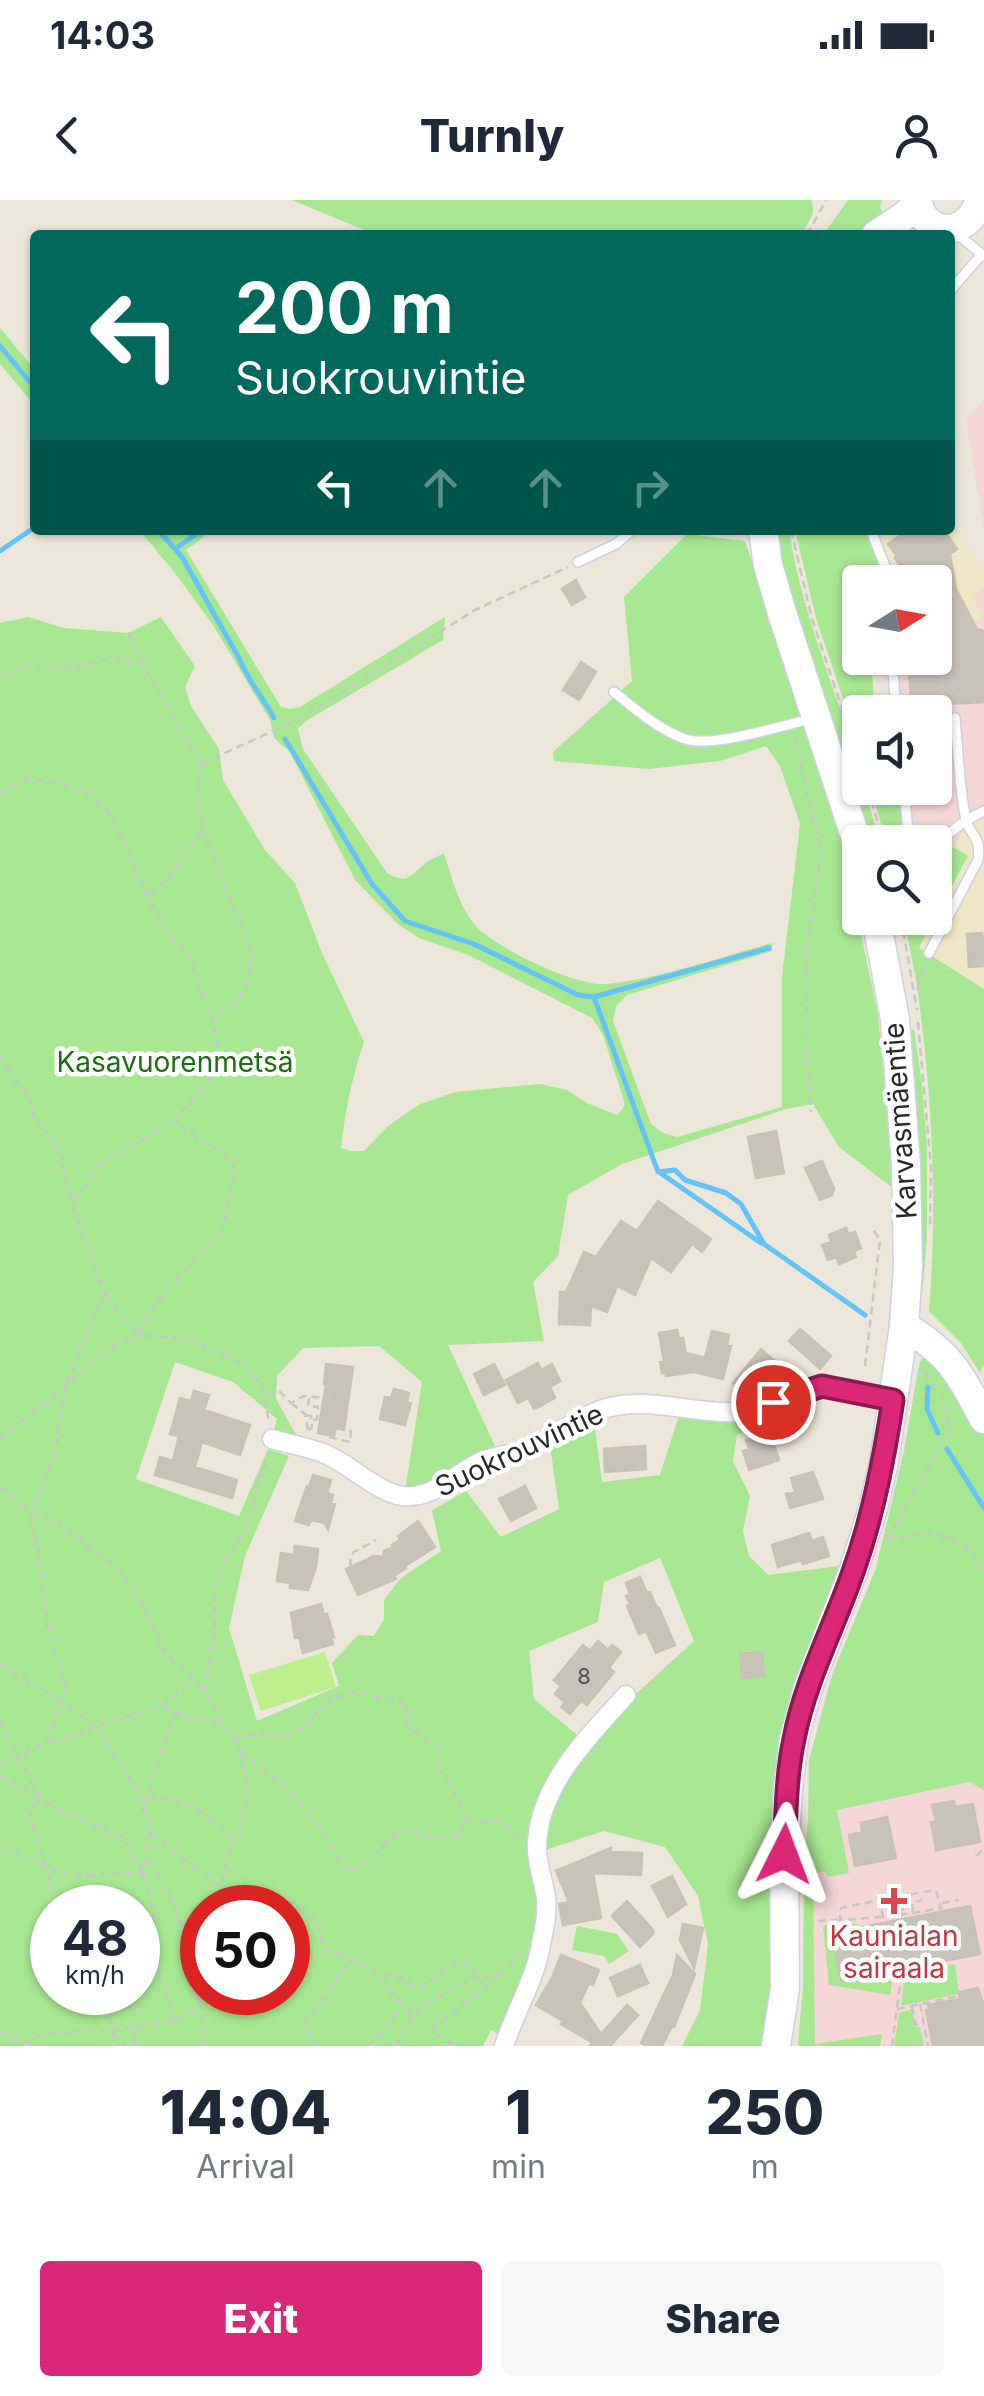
<!DOCTYPE html>
<meta charset="utf-8">
<style>
:root{--surface:#fff;--page:#f6f6f7;--text:#1f2937;--muted:#747a83;--accent:#db2777}
body{margin:0;font-family:Inter,sans-serif;background:var(--page);color:var(--text);height:100vh;display:flex;flex-direction:column;font-size:38px;white-space:nowrap}
*{box-sizing:border-box;margin:0}
p{font-size:32px;color:var(--muted)}
.icon{flex:none;width:55px;height:55px;fill:none;stroke:currentColor;stroke-width:2;stroke-linecap:round;stroke-linejoin:round}
.map{position:relative;height:1846px;overflow:hidden}
.sheet{display:flex;flex-direction:column;background:var(--surface);flex:1}
.sheet>*{flex:none}
.banner{position:absolute;left:30px;top:30px;width:925px;height:305px;border-radius:10px;box-shadow:0 2px 8px #0004;background:#00695c;color:#fff;overflow:hidden}
.needle{width:65px;rotate:79deg}
.controls{position:absolute;left:842px;top:365px;display:grid;gap:20px}
.controls a{display:grid;place-items:center;width:110px;height:110px;border-radius:10px;background:var(--surface);box-shadow:0 2px 8px #0004;font-size:50px}
.speed{position:absolute;left:30px;top:1685px;display:flex;gap:20px;font-size:50px;font-weight:700;text-align:center}
.speed>*{display:grid;place-content:center;width:130px;height:130px;border-radius:50%;background:var(--surface);box-shadow:0 2px 8px #0004;line-height:1}
.speed small{font-size:25px;font-weight:400}
.speed .limit{border:15px solid #d22;background:#fff;color:#111}
.pin{position:absolute;display:grid;place-items:center;width:85px;height:85px;color:#fff;margin:-42px;border:5px solid #fff;border-radius:50%;box-shadow:0 2px 10px #0007}
.me{position:absolute;width:110px;margin:-55px;rotate:3deg;stroke-linejoin:round;filter:drop-shadow(0 0 8px #0008)}
.turn{display:flex;align-items:center;gap:35px;height:210px;padding:0 40px;font-size:45px}
.turn .icon{width:130px;height:130px;stroke-width:2.5}
.turn b{display:block;font-size:70px;line-height:85px}
.lanes{display:flex;align-items:center;height:95px;padding:0 40px;background:#0003;justify-content:center;gap:50px;direction:ltr}
.lanes .off{opacity:.35}
.eta{display:flex;justify-content:space-evenly;align-items:center;height:170px;text-align:center}
.eta b{font-size:60px;font-weight:800;line-height:70px}
.primary-button{display:flex;gap:20px;margin-top:auto;padding:20px 40px}
.primary-button a{flex:1;height:115px;border-radius:10px;background:var(--accent);color:#fff;font-size:40px;font-weight:800;line-height:115px;text-align:center}
.primary-button a+a{background:var(--page);color:var(--text)}
.status{display:flex;justify-content:space-between;align-items:center;height:70px;padding:0 50px;background:var(--surface);direction:ltr}
.status svg{height:28px;fill:currentColor}
header{display:flex;justify-content:space-between;align-items:center;height:130px;padding:0 40px;background:var(--surface);font-size:45px;font-weight:800}
.map>svg:first-child{display:block}
</style>
<div class="status"><b>14:03</b><svg viewBox="0 0 49 12"><path d="M0 12V9h3v3zM5 12V6h3v6zM10 12V3h3v9zM15 12V0h3v12zM26 1h20v11H26zM47 4h2v5h-2z"/></svg></div>
<header><svg class="icon" aria-label="back" viewBox="0 0 24 24"><path d="M15 5l-7 7 7 7"/></svg>Turnly<svg class="icon" aria-label="person" viewBox="0 0 24 24"><circle cx="12" cy="8" r="4"/><path d="M4 21q1-7 8-7t8 7"/></svg></header>
<div class="map">
<svg width="984" height="1846" viewBox="0 0 984 1846">
<rect width="100%" height="100%" fill="#ede6da"/>
<path fill="#f0e6c8" d="M950 322 984 368V387L974 396 982 419 935 428V382H899L877 330H950Z
M984 616V789L919 748 968 657 953 646 961 634Z"/>
<path fill="#f4d7d6" d="M984 199V328L966 221Z
M984 387V616L961 634 953 646 942 641 914 642 909 588H935V512H902L898 458H935V428L982 419 974 396Z
M970 1582 984 1590V1846H798L803 1785 804 1683 808 1616Z"/>
<path fill="#a8e792" fill-rule="evenodd" d="M292 0H811C818 12 807 24 801 35H376Z
M848 0H882L880 7 884 17 856 35H823Z
M0 128 35 170V206L0 164Z
M139 330H169L172 333 186 334 192 330H213L186 350 281 507 291 509 300 507 445 417 443 440 306 521 298 529 303 549 387 673C411 686 410 674 427 662 428 661 443 654 444 653 452 679 458 703 474 724 493 747 577 787 606 784 659 779 720 757 772 743V751L627 795 616 806 613 821 651 924 663 933 677 937 782 907V777L800 624 780 566 766 546 720 561 649 569 554 561 553 552 632 481 624 397 687 334 745 341 830 595 854 700 878 815 894 989 839 947 813 904 786 909 622 964 568 995 558 1056 533 1082 544 1141 448 1145 496 1248C465 1264 440 1285 405 1291L422 1182 379 1146 303 1148 277 1176 276 1199 298 1238 274 1230 277 1219 233 1182 175 1162 136 1279 239 1316 268 1249 289 1256 245 1356 229 1428 257 1521 339 1486 332 1463 358 1435 374 1436 384 1419V1400L401 1378 441 1351 432 1310 466 1291 501 1337 559 1309 550 1245 594 1221 602 1282 660 1275 680 1212 725 1219 776 1211 779 1219 737 1235 733 1261 750 1296 743 1331 749 1356 768 1375 839 1366 824 1410 777 1580 778 1779 767 1846H682L700 1810 708 1744 698 1696 665 1647 604 1631 545 1650 540 1649 543 1622 562 1580 627 1502 694 1441 660 1358 604 1382 598 1422 529 1451 534 1499 582 1539C558 1568 532 1602 532 1641 532 1670 542 1698 538 1726 533 1763 519 1803 502 1836L491 1830 483 1846H0V423L28 417 64 428 128 433 161 417 195 466 185 487 191 506 219 549 223 580 265 650 295 683 322 753 364 842C352 877 345 911 341 948L350 951H364L387 927 418 905 455 892 540 884 567 890 587 903 617 915 624 907V901L603 835 592 818 468 755 419 738 398 724 355 680 290 552 274 538 270 520 213 425 175 373ZM52 1708H138V1792H52ZM202 1708H288V1792H202Z
M771 330H789C797 385 815 436 833 489 844 520 860 555 860 588H864L880 642H868L792 416Z
M795 330H866L886 382H860V458H886L887 471 872 473 875 512H860V549L816 418Z
M871 588H897L905 642H886Z
M942 641 968 656 919 748 984 789V1165L980 1173 961 1143 929 1111C937 1010 933 910 920 809 917 778 909 748 904 718H935V647Z
M914 830 922 883 927 947V1037L922 1095 917 1090 904 831Z
M924 1157H929L966 1201 984 1235V1590L970 1582 837 1610 849 1673 828 1677 825 1672H819L813 1682 815 1844 882 1834 880 1846H798L803 1785 804 1683 808 1616 809 1560 832 1475 876 1368 904 1251 918 1170 920 1162Z
M859 1724 860 1728 841 1781 894 1771 890 1795 829 1785 823 1728 825 1725Z
M577 1726 617 1734 629 1751 609 1764 604 1756 572 1750Z
M955 1764 959 1794 901 1806 905 1774Z
M912 1809 915 1827H920L924 1846H894L899 1813Z"/>
<path fill="#bdef8d" d="M325 1452 336 1487 261 1511 249 1475Z"/>
<g fill="none" stroke-linecap="round" stroke-linejoin="round">
<path stroke="#65c3f6" stroke-width="5" d="M0 146 35 188
M158 330 182 357 239 458C248 481 263 497 274 518
M175 349 202 330
M0 351 35 327
M285 539 372 684 405 721 474 744 578 795 594 797 769 748
M594 797 658 972 675 970 685 980 726 993 741 1004 764 1044 865 1115
M659 972 761 1043
M928 1187 927 1209 938 1233
M947 1249 984 1308"/>
</g>
<path fill="#c8c3ba" stroke="#c8c2b4" stroke-width="2.5" d="M908 330H944L957 349 950 354 956 389 977 429 984 431V502L945 504 950 574 935 575V512H912L909 472 904 473 903 458H947L937 418 935 419V382H913L895 358 897 356 888 344Z
M576 380 585 397 572 405 562 389Z
M581 462 596 472 579 500 563 490Z
M982 733V736H984V766L969 767 967 734Z
M776 931 784 973 756 978 748 937Z
M822 961 834 989 832 995 820 1000 805 968Z
M658 1001 711 1039 702 1052 692 1044 671 1072 651 1058 635 1095 617 1086 607 1112 591 1106 590 1125 559 1124 560 1092H566L584 1052 596 1057 621 1021 637 1031Z
M846 1028 848 1034 855 1032 861 1048 854 1051 856 1057 839 1064 836 1057 828 1060 822 1045 831 1042 829 1035Z
M800 1129 831 1156 820 1169 789 1141Z
M677 1130 679 1139 683 1138 686 1153 705 1158 712 1131 729 1135 727 1145 731 1146 723 1179 694 1172 666 1176V1173H662L660 1162 664 1161 659 1133Z
M761 1149 779 1165 763 1184 758 1180 746 1194 733 1183Z
M538 1163 541 1170 552 1164 560 1181 550 1187 555 1198 534 1209 528 1198 518 1203 506 1180Z
M326 1164 353 1167 344 1230 336 1228 334 1236 318 1233 326 1184H324Z
M494 1164 505 1185 484 1195 474 1174Z
M394 1189 409 1193 407 1202 411 1203 405 1225 380 1219 385 1197 391 1198Z
M194 1191 209 1195 204 1210 250 1225 240 1255 202 1242 195 1267 237 1280 232 1298 155 1275 160 1257 173 1261 179 1236 170 1234 180 1198 191 1201Z
M770 1233 779 1260 749 1270 743 1251 749 1249 746 1240Z
M645 1246 646 1269 605 1272 604 1249Z
M813 1272 823 1299 790 1308 786 1294 795 1292 791 1278Z
M313 1275 331 1280 327 1293 333 1295 331 1303 335 1304 328 1329 325 1323 311 1320 309 1325 295 1321 307 1286 309 1287Z
M525 1286 536 1308 511 1321 499 1299Z
M418 1321 435 1347 405 1366 406 1368 394 1376 396 1379 358 1395 346 1369 374 1356 383 1357 384 1351 394 1347 392 1345 400 1340 398 1336Z
M809 1333 812 1341 823 1337 829 1356 803 1364 801 1360 778 1367 772 1345Z
M295 1346 318 1349 316 1367 308 1390 290 1388V1383L277 1381 281 1353 294 1355Z
M640 1377 647 1393 650 1392 657 1408H659L675 1445 656 1453 646 1431 639 1434 627 1406 630 1404 626 1396 630 1394 626 1383Z
M321 1404 324 1415 327 1414 334 1437H331L333 1444 303 1453 299 1437 295 1438 291 1413Z
M598 1441 608 1450 612 1445 621 1452 609 1468 614 1472 587 1505 581 1501 570 1514 561 1507 565 1502 555 1494 561 1486 554 1480 583 1445 590 1451Z
M762 1452 764 1476 742 1478 740 1454Z
M954 1601 955 1607 973 1604 980 1642 936 1650 931 1622 936 1621 932 1605Z
M887 1617 896 1658 855 1666 849 1635 862 1632 861 1623Z
M611 1648V1652L642 1653 641 1675 593 1673 601 1718 563 1725 559 1704 569 1702 556 1671Z
M672 1676 686 1704 668 1717 652 1686Z
M627 1701 653 1730V1734L640 1747 612 1716Z
M970 1706 980 1754 841 1781 832 1733Z
M683 1724 703 1728 694 1768 680 1740Z
M561 1755 599 1770 593 1785 589 1783 580 1803 601 1834 627 1805 638 1815 610 1846H590L593 1843 561 1824 563 1821 536 1805 552 1778Z
M677 1755 695 1774 674 1827 672 1826 662 1846H648L641 1843 673 1775Z
M640 1765 648 1783 618 1796 610 1778Z
M978 1788 984 1806V1846H933L926 1810 929 1809 928 1805 960 1799 959 1792Z"/>
<g fill="none" stroke-linecap="round" stroke-linejoin="round">
<defs>
<path id="lane" d="M956 33 984 56
M950 91 982 54
M871 330 891 382
M578 362 616 344 632 330
M892 458 896 512
M614 492C635 509 659 530 685 539 715 548 783 525 815 518
M904 588 909 642
M935 644 965 621 984 611
M929 753 978 660C982 634 968 636 965 615 959 583 958 550 955 518"/>
<path id="street" d="M272 1239C289 1244 307 1247 323 1253 349 1263 377 1293 403 1296 433 1299 454 1275 478 1263 494 1255 513 1255 529 1248 555 1237 576 1218 603 1209 649 1195 693 1215 739 1212 767 1210 791 1193 819 1188 841 1184 871 1195 893 1200
M504 1846C515 1811 535 1781 541 1744 544 1730 548 1713 546 1698 544 1681 536 1663 537 1645 539 1585 588 1537 626 1495"/>
<path id="secondary" d="M917 0C924 39 970 38 979 0
M876 35 907 14 917 3
M763 330 768 365 782 413 860 651
M904 1126C950 1153 960 1174 984 1219
M776 1846 785 1788 784 1654 788 1588 794 1539 808 1488 854 1369 872 1312 884 1262 904 1126 908 1066 906 965 895 819 876 718"/>
</defs>
<use href="#lane" stroke="#cfd1e3" stroke-width="12"/>
<use href="#street" stroke="#cfd1e3" stroke-width="21"/>
<use href="#secondary" stroke="#cfd1e3" stroke-width="31"/>
<path stroke="#c7c7c7" stroke-width="2.5" stroke-dasharray="8 5" stroke-linecap="butt" d="M807 35 826 0
M791 330 812 419 860 562
M128 433 164 501 201 564 198 601 203 631 252 753 248 781 234 806 212 816
M0 477 27 466 73 468 110 459 143 464
M795 537 821 652 808 741 806 834 811 912
M201 564 299 519 475 410 568 367
M868 588 883 642
M0 593 26 579 55 581 87 592 113 617 147 697 169 734 188 754 211 817 221 865 174 922 105 960 72 1004 104 1093 65 1187 55 1254 30 1318
M148 696 173 674 190 646 203 631
M901 718 917 810
M917 790 926 764
M918 822 931 967 930 1029
M0 854 9 872 30 900 34 919 48 934 61 956 71 1003
M105 1095 138 1135 161 1096 219 1035 228 1007 235 974 230 959 174 922
M865 1166 880 1040 872 1028
M266 1195 280 1192 291 1203 304 1196 323 1198 333 1196
M309 1198 308 1206 318 1207 317 1219 313 1220
M291 1203 305 1214 308 1230
M306 1215 311 1216 312 1227 309 1230
M329 1237 350 1242 351 1229
M0 1238 65 1187 99 1155 138 1135 192 1140 221 1152 244 1166 261 1183 269 1221
M0 1288 29 1312 63 1325 120 1372 142 1403 166 1455 205 1491 241 1553 247 1589 246 1608 242 1623 227 1658 218 1708
M886 1337 894 1329 930 1262 949 1235 947 1206 922 1169H919
M887 1339C934 1332 955 1328 984 1370
M351 1367 350 1358 354 1352 376 1340
M0 1464 61 1502 97 1528 138 1592 150 1628 144 1673 70 1676 0 1648
M205 1491 216 1420 214 1390 225 1363 248 1325 258 1283 267 1258
M162 1506 194 1519 222 1522
M0 1521 40 1599 29 1611 57 1708
M233 1539 253 1535 286 1537 305 1525 333 1497 355 1492 408 1504 407 1526 439 1548 438 1568 454 1588 465 1621 460 1637 432 1638 401 1629 372 1658 348 1673 322 1630 290 1591 241 1553
M50 1541C76 1537 88 1529 112 1520 122 1515 133 1516 144 1513 164 1507 177 1495 191 1481
M0 1566 47 1541 66 1490 47 1423 39 1354 30 1319
M0 1575 55 1608 122 1637 144 1673 153 1712V1756L175 1821
M148 1597C191 1600 201 1609 233 1637
M145 1605 160 1553 176 1512
M466 1621 500 1622 521 1640
M151 1633 222 1688 243 1694 283 1698 307 1713 318 1725 324 1750C347 1756 365 1762 381 1780 396 1796 395 1804 416 1814
M976 1656 984 1649
M148 1661 171 1698 180 1721 184 1771 199 1801
M942 1703 959 1700
M913 1712 912 1703 922 1700
M883 1718 880 1700 841 1708 840 1720C874 1718 907 1715 941 1708L936 1690 900 1696 904 1716
M818 1721 838 1720
M383 1777C409 1774 400 1782 419 1789L452 1765 469 1762 477 1777
M202 1789 200 1802 206 1846
M110 1792 111 1830 119 1846
M920 1804 928 1846
M912 1807 916 1825 924 1823
M897 1809 959 1796
M0 1832 28 1843
M26 1846 38 1835 51 1833 111 1830 175 1821 189 1815 200 1802
M135 1846 136 1828
M317 1846 304 1823C322 1802 335 1779 354 1759
M367 1846 375 1841 400 1808
M396 1846 405 1828 420 1808 469 1780 499 1775 523 1754
M454 1846 433 1832 437 1825 498 1776
M892 1846 902 1769"/>
<use href="#lane" stroke="#fff" stroke-width="9"/>
<use href="#street" stroke="#fff" stroke-width="18"/>
<use href="#secondary" stroke="#fff" stroke-width="28"/>
</g>
<g fill="none" stroke-linecap="round" stroke-linejoin="round">
<defs>
<path id="route" d="M773 1202 822 1186 893 1200C884 1258 873 1316 853 1372 834 1427 805 1481 794 1539 786 1576 786 1616 784 1654"/>
</defs>
<use href="#route" stroke="#8e194d" stroke-width="25"/>
<use href="#route" stroke="#db2777" stroke-width="18"/>
</g>
<path fill="#e0444e" stroke="#fff" stroke-width="4" d="M889 1686h10v10h10v10h-10v10h-10v-10h-10v-10h10z"/>
<g text-anchor="middle" stroke-width="9" stroke-linejoin="round" paint-order="stroke">
<g font-size="22" fill="#51504d">
<text x="584" y="1484">8</text>
</g>
<g font-size="28" fill="#1f6b15" stroke="#fff">
<text x="175" y="872">Kasavuorenmetsä</text>
</g>
<g font-size="28" fill="#292929" stroke="#fff">
<text transform="translate(900 921) rotate(-94)" y="10">Karvasmäentie</text>
<text transform="translate(519 1250) rotate(-25)" y="10">Suokrouvintie</text>
</g>
<g font-size="28" fill="#be3a42" stroke="#fff">
<text x="894" y="1746">Kaunialan<tspan x="894" dy="32">sairaala</tspan></text>
</g>
</g>
</svg>
<div class="controls">
<a><svg class="needle" viewBox="-14 -14 28 28"><path d="M0-13l5 13h-10z" fill="#e53935"/><path d="M0 13l5-13h-10z" fill="#747a83"/></svg></a>
<a><svg class="icon" aria-label="sound" viewBox="0 0 24 24"><path d="M4 9h4l5-4v14l-5-4H4zM17 9q2 3 0 6"/></svg></a>
<a><svg class="icon" aria-label="search" viewBox="0 0 24 24"><circle cx="10" cy="10" r="6"/><path d="M15 15l6 6"/></svg></a>
</div>
<div class="speed"><div>48<small>km/h</small></div><div class="limit">50</div></div>
<div class="pin" style="left:773px;top:1202px;background:#d93025"><svg class="icon" aria-label="arrive" viewBox="0 0 24 24"><path d="M6 21V4h12l-3 4 3 4H6"/></svg></div>
<svg class="me" style="left:784px;top:1654px" viewBox="-20 -20 40 40"><path d="M0-17L14 15 0 8-14 15z" fill="#db2777" stroke="#fff" stroke-width="4"/></svg>
<div class="banner">
<div class="turn"><svg class="icon" aria-label="left" viewBox="0 0 24 24"><path d="M17 20v-9H6M10 6l-5 5 5 5"/></svg><div><b>200 m</b>Suokrouvintie</div></div>
<div class="lanes"><svg class="icon" aria-label="left" viewBox="0 0 24 24"><path d="M17 20v-9H6M10 6l-5 5 5 5"/></svg><svg class="icon off" aria-label="ahead" viewBox="0 0 24 24"><path d="M12 20V5M6 11l6-6 6 6"/></svg><svg class="icon off" aria-label="ahead" viewBox="0 0 24 24"><path d="M12 20V5M6 11l6-6 6 6"/></svg><svg class="icon off" aria-label="right" viewBox="0 0 24 24"><path d="M7 20v-9h11M14 6l5 5-5 5"/></svg></div>
</div>
</div>
<section class="sheet">
<div class="eta">
<div><b>14:04</b><p>Arrival</p></div>
<div><b>1</b><p>min</p></div>
<div><b>250</b><p>m</p></div>
</div>
<div class="primary-button"><a>Exit</a><a>Share</a></div>
</section>
